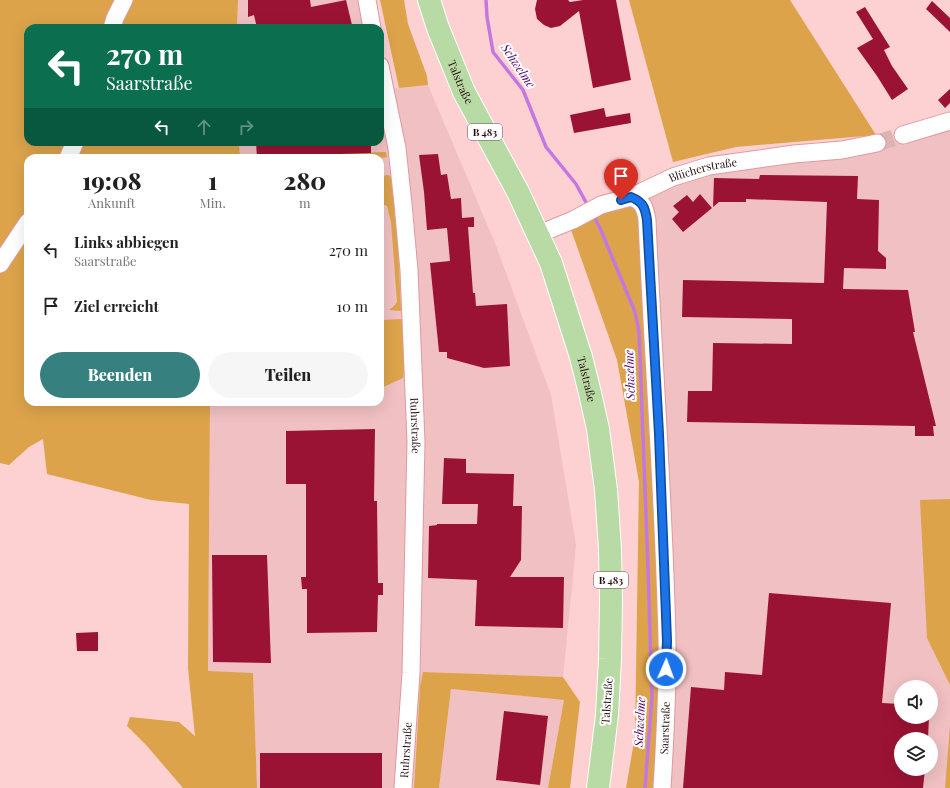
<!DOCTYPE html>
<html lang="de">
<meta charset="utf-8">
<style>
:root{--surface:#fff;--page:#f6f6f6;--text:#222;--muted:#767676;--accent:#378080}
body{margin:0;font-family:"Playfair Display",serif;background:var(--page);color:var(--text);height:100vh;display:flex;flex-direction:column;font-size:15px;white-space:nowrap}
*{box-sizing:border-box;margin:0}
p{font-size:13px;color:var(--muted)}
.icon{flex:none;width:22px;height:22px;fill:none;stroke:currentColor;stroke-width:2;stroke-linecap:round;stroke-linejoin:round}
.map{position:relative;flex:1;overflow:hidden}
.sheet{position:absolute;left:24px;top:154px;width:360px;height:252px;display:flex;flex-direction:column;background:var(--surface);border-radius:12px;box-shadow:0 4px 16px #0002}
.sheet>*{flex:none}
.banner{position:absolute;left:24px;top:24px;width:360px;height:122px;border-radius:12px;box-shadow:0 4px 16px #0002;background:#0b6e4f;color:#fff;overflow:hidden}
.controls{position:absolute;left:894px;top:680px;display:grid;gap:8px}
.controls a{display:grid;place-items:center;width:44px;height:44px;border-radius:50%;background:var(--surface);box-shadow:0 4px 16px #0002;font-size:20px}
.pin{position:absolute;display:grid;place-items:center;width:34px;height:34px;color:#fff;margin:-41px -17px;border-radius:50% 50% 50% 0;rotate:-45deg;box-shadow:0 0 4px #0007}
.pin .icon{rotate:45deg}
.me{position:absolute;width:44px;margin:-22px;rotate:2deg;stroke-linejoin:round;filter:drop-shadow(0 0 3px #0008)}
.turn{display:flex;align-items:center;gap:14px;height:84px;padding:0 16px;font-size:18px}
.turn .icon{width:52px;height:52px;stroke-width:2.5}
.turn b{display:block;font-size:28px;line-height:34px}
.lanes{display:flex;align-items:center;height:38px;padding:0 16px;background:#0003;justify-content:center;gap:20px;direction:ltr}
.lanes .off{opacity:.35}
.eta{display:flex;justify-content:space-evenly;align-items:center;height:68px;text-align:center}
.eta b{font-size:24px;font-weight:800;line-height:28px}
.primary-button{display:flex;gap:8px;margin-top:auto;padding:8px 16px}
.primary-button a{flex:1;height:46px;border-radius:24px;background:var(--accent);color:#fff;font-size:16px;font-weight:800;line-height:46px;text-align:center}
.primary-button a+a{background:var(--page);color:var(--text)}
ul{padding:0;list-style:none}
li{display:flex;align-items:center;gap:12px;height:56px;padding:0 16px}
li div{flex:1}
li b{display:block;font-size:15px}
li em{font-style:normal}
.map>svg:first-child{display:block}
</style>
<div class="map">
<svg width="950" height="788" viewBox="0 0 950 788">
<rect width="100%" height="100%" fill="#fdd0d2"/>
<path fill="#f0c0c2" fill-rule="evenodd" d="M238 0H360L366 28H237Z
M428 85 495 243 551 395 576 545 563 677 423 672 420 686 414 788H257L253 674 208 672 210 402H380V158H240L239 142H380V90Z
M950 125V788H653L658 746 639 217 624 195 645 184 842 154 924 133ZM901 687H931V717H901ZM901 739H931V769H901Z
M451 689 564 700 548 788H439Z"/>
<path fill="#dca34b" d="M0 0H238L237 28H28V142H239L240 158H28V402H210L208 671 253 673 257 788H183L147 746 127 726 130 717 179 722 195 736 188 668 189 504 151 500 47 474 43 439 29 447 9 465 0 463Z
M380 0H404L408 24 427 76 428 85 399 88Z
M629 0H790L876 135 736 147 673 162Z
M386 152 387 157 379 158H278L283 155Z
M388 175 391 177 398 244 401 311 389 310 395 305 397 302 391 222 387 206 380 203V176Z
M624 195 639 217 658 566V746L653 788H626L635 736 639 482 617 360 569 224Z
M403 319 405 365 403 378 381 388 380 320Z
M950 499V685L927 638 920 500Z
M423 672 563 677 580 702 570 788H548L564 700 451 689 439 788H414L420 686Z
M950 726V788H945Z"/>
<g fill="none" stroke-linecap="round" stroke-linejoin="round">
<path stroke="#c378e1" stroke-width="3.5" d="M486 0 487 17 493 52 523 90 546 147 576 184 588 206
M593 215 600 228 635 312 639 331 648 568 652 697 645 788"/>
</g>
<path fill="#9b1334" d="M248 0H310L311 7 346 0 352 25 338 28H257L254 15 248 17Z
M537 0H568L570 2 583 0H616L631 80 593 88 579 11 560 26 551 28 544 25 537 19 535 9Z
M932 1 950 18V32L926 9Z
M865 7 890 47 884 50 892 66 908 89 892 100 877 76 857 48 873 39 856 12Z
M950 89V103L945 108 938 100Z
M604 108 606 117 630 113 631 123 574 133 570 115Z
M256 142H371V153L277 156V158H257Z
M438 154 441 175 447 174 451 199 461 198 462 218 474 217V227H468L473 293H475L476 306 507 304 510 366 484 368 447 358V352H439L430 263 450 261 447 228 427 230 424 192 419 155Z
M760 175 858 176 857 199 879 200 878 251 886 258V269L844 268 843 289 908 290 915 332H913L936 426H933L934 436H915V426L687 422 688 391H712L713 343 792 344V319L682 317 683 280 824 283 827 202 746 199V202H719L713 207 714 178 759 179Z
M700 194 712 208 683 232 672 219 679 212 673 206 687 195 693 202Z
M375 429 374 501H377L378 583H383V595H378L377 632 307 633V589H302L301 577H306V484H286V431Z
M444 458 466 459V473L514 474 513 506H522L521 560 510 577H564L563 628 475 626 477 580 428 578 429 526 437 525V524H477L478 504H442Z
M212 555H267L271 663 213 662Z
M769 593 891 603 882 703 901 704V717H929L928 739H901V769H925L923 788H683L691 687 724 690 725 672 762 675Z
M98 632V651H77L76 633Z
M504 711 548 716 540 785 496 780Z
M260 753H382V788H260Z"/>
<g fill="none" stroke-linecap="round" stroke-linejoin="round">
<path stroke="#ddb3b5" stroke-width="17" stroke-dasharray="17 8" stroke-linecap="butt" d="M877 143 903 135"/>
<defs>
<g id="minor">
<path d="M367 0 372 28"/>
<path d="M112 28 115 18 124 0"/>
<path id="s1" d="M380 66 397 148 403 204 409 270 416 442 411 673 403 788"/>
<path d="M903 135 950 121"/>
<path d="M68 158 75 142"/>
<path d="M631 197C643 202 645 207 647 220 653 360 664 500 667 640 668 689 665 739 662 788"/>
<path id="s2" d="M539 234 573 220 601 205 631 197 673 177 709 166 794 154 842 150 877 143"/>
<path d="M0 264 28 222"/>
</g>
<g id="major">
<path id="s3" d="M429 0 438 28 464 92 518 192 551 263 581 357 590 393 598 429 606 490 610 549 611 602 610 659 607 715 598 788"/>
</g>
</defs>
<use href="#minor" stroke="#df9a9e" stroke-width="19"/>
<use href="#major" stroke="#fff" stroke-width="24"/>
<use href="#minor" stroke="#fff" stroke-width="17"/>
<use href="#major" stroke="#b8daa5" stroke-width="22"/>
</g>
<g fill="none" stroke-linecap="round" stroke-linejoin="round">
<defs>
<path id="route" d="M621 200 631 197C643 202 645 207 647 220L659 434 667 641 666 669"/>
</defs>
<use href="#route" stroke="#114b97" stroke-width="10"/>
<use href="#route" stroke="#1a73e8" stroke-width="7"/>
</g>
<g text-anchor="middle" stroke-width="4" stroke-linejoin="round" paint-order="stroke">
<g fill="#fefefe" stroke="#675657" stroke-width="1">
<rect x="468" y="124" width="34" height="16" rx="3"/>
<rect x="594" y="572" width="34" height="16" rx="3"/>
</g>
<g font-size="10" font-weight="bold" fill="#260e10">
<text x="485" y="136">B 483</text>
<text x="611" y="584">B 483</text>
</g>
<g font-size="11" fill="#260e10" stroke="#fefefe">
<text dy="4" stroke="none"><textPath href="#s3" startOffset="88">Talstraße</textPath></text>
<text dy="4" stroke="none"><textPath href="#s2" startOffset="177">Blücherstraße</textPath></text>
<text dy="4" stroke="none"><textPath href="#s3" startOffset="412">Talstraße</textPath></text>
<text dy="4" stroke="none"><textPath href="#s1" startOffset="362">Ruhrstraße</textPath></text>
<text transform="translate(607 701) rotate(-86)" y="4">Talstraße</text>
<text transform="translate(665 728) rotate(-88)" y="4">Saarstraße</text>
<text transform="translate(406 750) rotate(-86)" y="4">Ruhrstraße</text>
</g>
<g font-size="12" font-style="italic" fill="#4f0067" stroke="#fefefe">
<text transform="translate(518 66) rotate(56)" y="4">Schwelme</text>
<text transform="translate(630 375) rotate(-92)" y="4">Schwelme</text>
<text transform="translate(640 722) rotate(-87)" y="4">Schwelme</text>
</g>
</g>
</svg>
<div class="controls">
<a><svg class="icon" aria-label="sound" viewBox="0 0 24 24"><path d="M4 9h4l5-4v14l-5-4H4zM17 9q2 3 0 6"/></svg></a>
<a><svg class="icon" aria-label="layers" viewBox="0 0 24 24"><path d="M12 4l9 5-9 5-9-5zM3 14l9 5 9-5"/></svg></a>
</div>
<div class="pin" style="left:621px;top:200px;background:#d93025"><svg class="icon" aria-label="arrive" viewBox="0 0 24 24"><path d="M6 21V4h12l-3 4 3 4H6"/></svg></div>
<svg class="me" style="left:666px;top:669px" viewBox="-20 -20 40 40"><circle r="17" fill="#1a73e8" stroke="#fff" stroke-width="3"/><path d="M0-11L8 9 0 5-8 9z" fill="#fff"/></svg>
<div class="banner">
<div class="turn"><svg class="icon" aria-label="left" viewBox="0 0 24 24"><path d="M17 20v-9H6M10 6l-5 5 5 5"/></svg><div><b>270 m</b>Saarstraße</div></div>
<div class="lanes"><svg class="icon" aria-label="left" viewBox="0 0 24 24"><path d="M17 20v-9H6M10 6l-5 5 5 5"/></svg><svg class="icon off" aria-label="ahead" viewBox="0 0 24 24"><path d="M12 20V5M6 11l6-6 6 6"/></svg><svg class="icon off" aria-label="right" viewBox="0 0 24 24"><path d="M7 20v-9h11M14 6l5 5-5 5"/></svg></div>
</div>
<section class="sheet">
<div class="eta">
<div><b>19:08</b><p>Ankunft</p></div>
<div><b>1</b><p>Min.</p></div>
<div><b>280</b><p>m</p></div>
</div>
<ul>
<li><svg class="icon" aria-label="left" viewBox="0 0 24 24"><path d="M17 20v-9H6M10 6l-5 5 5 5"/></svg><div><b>Links abbiegen</b><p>Saarstraße</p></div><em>270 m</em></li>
<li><svg class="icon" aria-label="arrive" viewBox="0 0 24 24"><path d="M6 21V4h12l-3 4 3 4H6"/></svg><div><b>Ziel erreicht</b></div><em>10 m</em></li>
</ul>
<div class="primary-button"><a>Beenden</a><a>Teilen</a></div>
</section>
</div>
